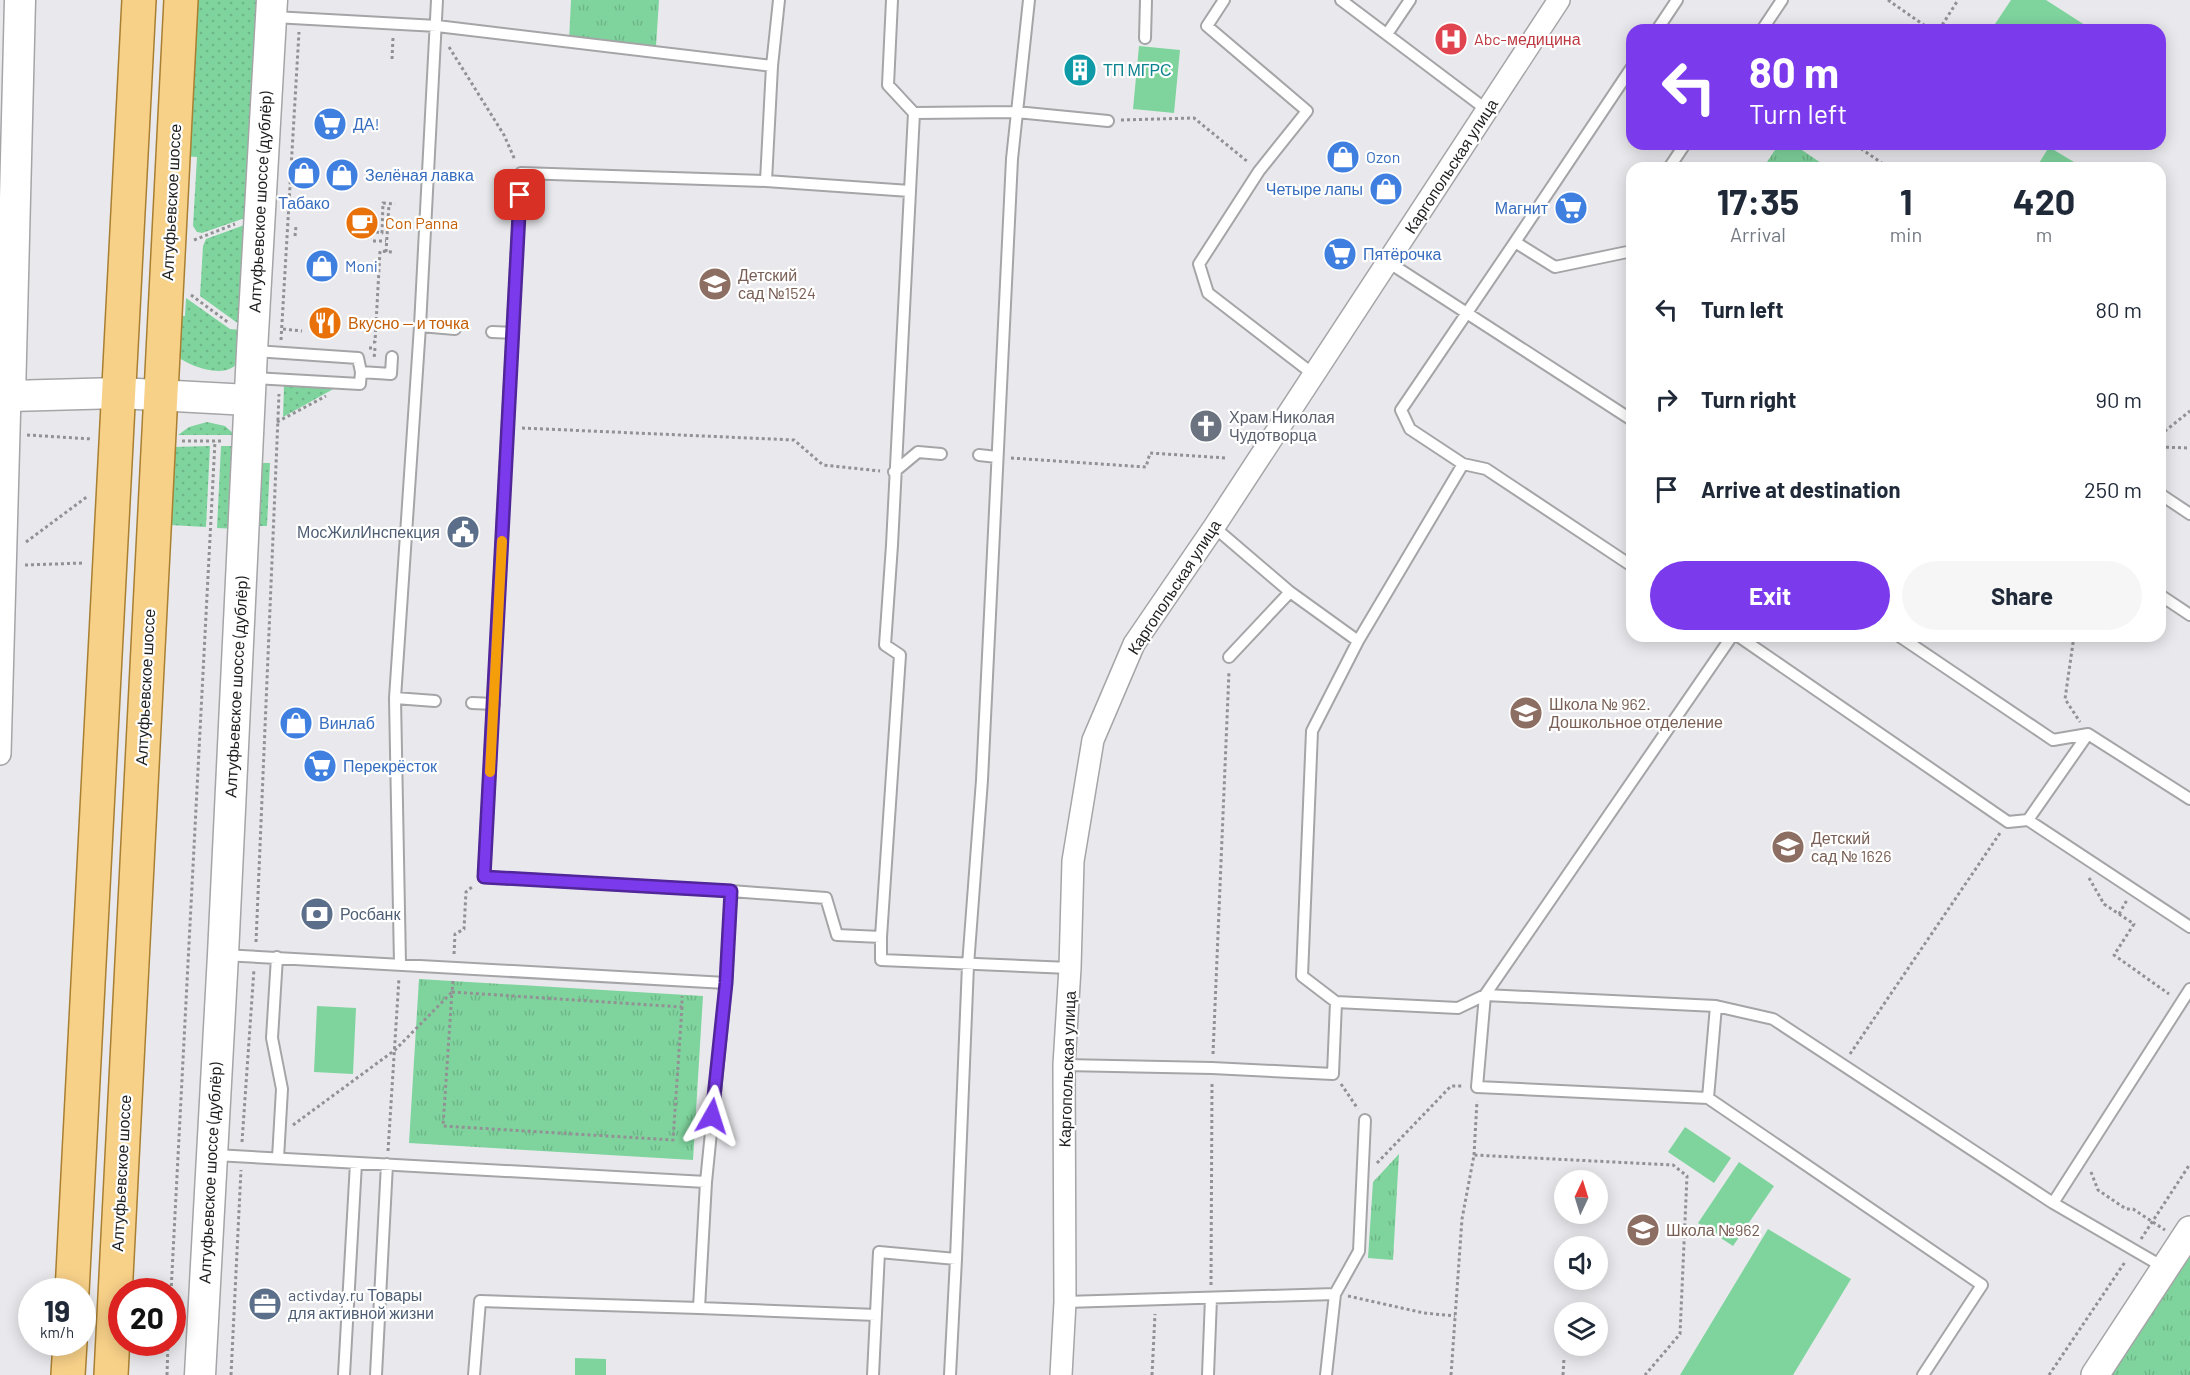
<!DOCTYPE html>
<meta charset="utf-8">
<style>
:root{--surface:#fff;--page:#f6f6f7;--text:#1f2937;--muted:#747a83;--accent:#7c3aed}
body{margin:0;font-family:Barlow,sans-serif;background:var(--page);color:var(--text);height:100vh;display:flex;flex-direction:column;font-size:22px;white-space:nowrap}
*{box-sizing:border-box;margin:0}
p{font-size:20px;color:var(--muted)}
.icon{flex:none;width:33px;height:33px;fill:none;stroke:currentColor;stroke-width:2;stroke-linecap:round;stroke-linejoin:round}
.map{position:relative;flex:1;overflow:hidden}
.side{position:absolute;left:1626px;top:162px;width:540px;height:480px;display:flex;flex-direction:column;background:var(--surface);border-radius:18px;box-shadow:0 3px 15px #0003}
.side>*{flex:none}
.top-card{position:absolute;left:1626px;top:24px;width:540px;height:126px;border-radius:18px;box-shadow:0 3px 15px #0003;background:#7c3aed;color:#fff;overflow:hidden}
.needle{width:39px;rotate:4deg}
.controls{position:absolute;left:1554px;top:1170px;display:grid;gap:12px}
.controls a{display:grid;place-items:center;width:54px;height:54px;border-radius:50%;background:var(--surface);box-shadow:0 3px 15px #0003;font-size:30px}
.speed{position:absolute;left:18px;top:1278px;display:flex;gap:12px;font-size:30px;font-weight:700;text-align:center}
.speed>*{display:grid;place-content:center;width:78px;height:78px;border-radius:50%;background:var(--surface);box-shadow:0 3px 15px #0003;line-height:1}
.speed small{font-size:15px;font-weight:400}
.speed .limit{border:9px solid #d22;background:#fff;color:#111}
.pin{position:absolute;display:grid;place-items:center;width:51px;height:51px;color:#fff;margin:-26px;border-radius:12px;box-shadow:0 3px 9px #0006}
.me{position:absolute;width:66px;margin:-33px;rotate:6deg;stroke-linejoin:round;filter:drop-shadow(0 0 4px #0008)}
.turn{display:flex;align-items:center;gap:21px;height:126px;padding:0 24px;font-size:27px}
.turn .icon{width:78px;height:78px;stroke-width:2.5}
.turn b{display:block;font-size:42px;line-height:51px}
.eta{display:flex;justify-content:space-evenly;align-items:center;height:102px;text-align:center}
.eta b{font-size:36px;font-weight:700;line-height:42px}
.cta{display:flex;gap:12px;margin-top:auto;padding:12px 24px}
.cta a{flex:1;height:69px;border-radius:36px;background:var(--accent);color:#fff;font-size:24px;font-weight:700;line-height:69px;text-align:center}
.cta a+a{background:var(--page);color:var(--text)}
ul{padding:0;list-style:none}
li{display:flex;align-items:center;gap:18px;height:90px;padding:0 24px}
li div{flex:1}
li b{display:block;font-size:22px}
li em{font-style:normal}
.map>svg:first-child{display:block}
</style>
<div class="map">
<svg width="2190" height="1375" viewBox="0 0 2190 1375">
<defs>
<pattern id="grass-dots" width="8" height="8" patternUnits="userSpaceOnUse" patternTransform="scale(1.5)"><rect width="8" height="8" fill="#7fd49d"/><path d="M2 2h.1M6 6h.1" fill="none" stroke="#6db687" stroke-width="1.8" stroke-linecap="round"/></pattern>
<pattern id="park-tufts" width="24" height="20" patternUnits="userSpaceOnUse" patternTransform="scale(1.5)"><rect width="24" height="20" fill="#7fd49d"/><path d="M3 7l-1-3M5 7V3M7 7l1-3M15 17l-1-3M17 17v-4M19 17l1-3" fill="none" stroke="#6db687"/></pattern>
</defs>
<rect width="100%" height="100%" fill="#e9e9ed"/>
<path fill="url(#grass-dots)" d="M191 0H260L248 217 202 233 197 232 193 226 197 157 183 156Z
M247 224 241 323 236 322 200 296 203 246 206 239Z
M186 298 230 329 241 330C240 339 241 355 237 363 226 380 187 366 176 355L174 316H185Z
M284 385 337 387 283 417Z
M207 422 225 426 235 435H178L189 427Z
M210 446 206 527 170 525 174 447Z
M221 446H240L237 529 217 528Z
M260 463H270L267 526H257Z"/>
<path fill="url(#park-tufts)" d="M571 0H659L656 46 569 41Z
M1779 144H1793L1827 167 1763 168Z
M419 979 703 996 693 1160 409 1143Z
M1399 1154 1393 1260 1368 1258 1373 1182Z
M2190 1256V1375H2112Z"/>
<path fill="#7fd49d" d="M2011 0H2046L2088 27 2086 30H1991Z
M1139 46 1180 50 1174 113 1133 109Z
M2049 147 2084 168H2036Z
M317 1006 356 1008 353 1074 314 1072Z
M1685 1127 1731 1158 1714 1183 1668 1152Z
M1739 1162 1774 1186 1733 1246 1698 1223Z
M1768 1229 1851 1279 1793 1375H1680Z
M575 1358 606 1359V1375H575Z"/>
<g fill="none" stroke-linecap="round" stroke-linejoin="round">
<defs>
<path id="service" d="M1224 0 1207 26 1307 111 1259 171 1199 264 1208 293 1313 374
M1341 0 1487 110
M274 17 437 26 772 66 779 0
M1657 30 1677 0
M1762 30 1782 0
M1387 34 1410 0
M1145 38 1146 0
M914 113 1016 112 1108 121
M1669 168 1685 144
M766 181 910 191 914 113 888 85 892 0
M1515 242 1632 67
M1632 251 1555 267 1515 242 1401 410 1410 429 1463 464 1486 469 1632 566
M1388 262 1632 420
M420 326 455 329
M492 332 513 333
M361 372 391 374 392 357
M253 378 360 384 361 372 358 358 255 351
M979 455 997 457
M894 472 918 452 941 454
M2160 494 2190 514
M1214 527 1290 592 1229 657
M1290 592 1358 641 1312 731 1302 976 1336 1002
M2160 595 2190 615
M1732 636 1485 995 1477 1087 1708 1098 1982 1285 1923 1375
M1738 636 2008 822 2028 820 2190 927
M1899 636 2053 740 2088 734 2190 799
M1358 641 1463 464
M395 698 435 701
M472 703 494 704
M2028 820 2088 734
M731 891 484 877 521 173 766 181 772 66
M881 937 900 655 885 645 892 545 910 191
M223 955 726 983 706 1182
M277 957 272 1038 282 1089 278 1158
M400 964 395 698 420 326 437 0
M726 983 731 891 826 898 837 935 881 937V960L1070 968
M1064 1065 1212 1068 1333 1074 1336 1002 1458 1008 1485 995 1716 1006 1773 1019 2053 1203 2165 1268
M1708 1098 1716 1006
M215 1155 706 1182 699 1308 480 1301 474 1375
M2053 1203 2190 989
M1065 1302 1335 1294 1359 1251 1365 1120
M699 1308 876 1315
M344 1375 356 1163
M376 1375 387 1164
M873 1375 879 1252 956 1259 968 965 982 780 1012 159 1029 0
M950 1375 956 1259
M1208 1375 1211 1298
M1326 1375 1335 1294"/>
<path id="minor" d="M0 396H10L0 754
M1061 1375 1065 1302 1064 1065 1070 968 1073 861 1093 740 1134 644 1214 527 1559 0"/>
<path id="tertiary" d="M2095 1375 2190 1230"/>
<path id="secondary" d="M20 0 10 396 119 393 249 400
M200 1375 223 955 252 351 272 0"/>
<path id="primary" d="M72 1292 139 0
M68 1375 70 1342
M111 1375 181 0"/>
</defs>
<use href="#service" stroke="#a5a5a8" stroke-width="14"/>
<use href="#minor" stroke="#a5a5a8" stroke-width="24"/>
<use href="#tertiary" stroke="#a5a5a8" stroke-width="30"/>
<use href="#secondary" stroke="#a5a5a8" stroke-width="33"/>
<use href="#primary" stroke="#a97f31" stroke-width="36"/>
<path stroke="#929295" stroke-width="3" stroke-dasharray="3 3" stroke-linecap="butt" d="M1888 0 1931 30
M1939 30 1958 0
M449 47 504 135 515 160
M392 59 393 38
M1121 120 1194 118 1248 162
M1863 144 1860 148 1889 168
M376 232 382 233 383 203 395 204
M295 236 296 226
M194 240 235 224
M373 241H386
M386 252 389 204
M191 295 229 323
M376 327 388 328
M283 329 302 331
M281 340 299 32
M373 342H375L380 251 393 252
M369 348H375L374 359
M277 422 326 396
M522 428 794 440 823 465 880 471
M27 435 92 439
M2160 435 2190 411
M182 441H224
M2160 447 2190 448
M1011 458 1146 467 1150 453 1226 458
M26 542 88 496
M25 565 84 563
M2074 636 2065 699 2080 722
M2089 878 2104 904 2134 924 2114 955 2169 994
M2119 914 2127 900
M256 942 279 394
M454 954 455 934 464 929 466 892 473 886
M682 1007 673 1140 443 1126 452 992 682 1007V996
M1213 1054 1229 671
M1850 1054 2000 833
M1341 1084 1358 1109
M293 1125 395 1050 452 992 453 981
M242 1142 254 969
M388 1151 399 978
M1474 1155 1477 1101
M1377 1163 1451 1086H1463
M2091 1172 2098 1190 2126 1209H2133L2165 1230
M2141 1239 2190 1164
M1211 1285 1212 1082
M171 1292 215 441
M1348 1296 1424 1313 1455 1316
M167 1375 168 1342
M231 1375 241 1170
M1152 1375 1155 1314
M1451 1375 1462 1219 1474 1155 1673 1165 1687 1176 1680 1334 1645 1375
M1563 1375 1564 1358
M2049 1375 2125 1262"/>
<use href="#service" stroke="#fff" stroke-width="10"/>
<use href="#minor" stroke="#fff" stroke-width="21"/>
<use href="#tertiary" stroke="#fff" stroke-width="27"/>
<use href="#secondary" stroke="#fff" stroke-width="30"/>
<use href="#primary" stroke="#f8d189" stroke-width="33"/>
</g>
<g fill="none" stroke-linecap="round" stroke-linejoin="round">
<defs>
<path id="route" d="M520 195 484 877 731 891 726 983 712 1116"/>
</defs>
<use href="#route" stroke="#51269a" stroke-width="15"/>
<use href="#route" stroke="#7c3aed" stroke-width="10"/>
<path stroke="#f59e0b" stroke-width="10" d="M490 772 502 541"/>
</g>
<defs>
<symbol id="hospital-disc" viewBox="-11 -11 22 22"><circle r="9.5" fill="#e0444e" stroke="#fff"/><path d="M-5-5h3v3.5h4V-5h3V5h-3V1.5h-4V5h-3Z" fill="#fff"/></symbol>
<symbol id="building-disc" viewBox="-11 -11 22 22"><circle r="9.5" fill="#0f9aa8" stroke="#fff"/><path d="M-4-6H4V6H1V3H-1V6H-4ZM-2.5-4.3h1.7v1.8h-1.7ZM.8-4.3h1.7v1.8H.8ZM-2.5-1h1.7V.8h-1.7ZM.8-1h1.7V.8H.8Z" fill="#fff"/></symbol>
<symbol id="supermarket-disc" viewBox="-11 -11 22 22"><circle r="9.5" fill="#3f7fe0" stroke="#fff"/><path d="M-6-5.5h2.5l.6 2H6L4.5 2H-2.5L-4.4-4H-6ZM-1.5 3.2a1.3 1.3 0 1 0 .1 0ZM3 3.2a1.3 1.3 0 1 0 .1 0Z" fill="#fff"/></symbol>
<symbol id="shop-disc" viewBox="-11 -11 22 22"><circle r="9.5" fill="#3f7fe0" stroke="#fff"/><path d="M-5-2.5h2.3a2.7 3.5 0 0 1 5.4 0H5L5.5 6h-11ZM-1.5-2.5h3a1.5 2.3 0 0 0-3 0Z" fill="#fff"/></symbol>
<symbol id="cafe-disc" viewBox="-11 -11 22 22"><circle r="9.5" fill="#e8710a" stroke="#fff"/><path d="M-5.5-4.5H6V0H3Q3 3.5 0 3.5H-2.5Q-5.5 3.5-5.5 0ZM3-3.2v2h1.7v-2ZM-6 4.5H4V6H-6Z" fill="#fff"/></symbol>
<symbol id="school-disc" viewBox="-11 -11 22 22"><circle r="9.5" fill="#8d6e63" stroke="#fff"/><path d="M0-5L7-2L0 1L-7-2ZM-4 1L0 2.5L4 1V4Q0 6-4 4Z" fill="#fff"/></symbol>
<symbol id="restaurant-disc" viewBox="-11 -11 22 22"><circle r="9.5" fill="#e8710a" stroke="#fff"/><path d="M-5-6h1v4h1v-4h1v4h1v-4h1v5L-1.5 .5V6h-2V.5L-5-1ZM5-6V6H3V1.5H1.5Q1.5-4 5-6Z" fill="#fff"/></symbol>
<symbol id="church-disc" viewBox="-11 -11 22 22"><circle r="9.5" fill="#6b7280" stroke="#fff"/><path d="M-1.2-6h2.4v3.5h3.3v2.4h-3.3V6h-2.4V-.1h-3.3v-2.4h3.3Z" fill="#fff"/></symbol>
<symbol id="civic-disc" viewBox="-11 -11 22 22"><circle r="9.5" fill="#5c6f8a" stroke="#fff"/><path d="M-.6-6.5H3V-4.5H.6V-3L4-1V1h2V6H-6V1h2V-1L-.6-3ZM-1.2 2.5V6h2.4V2.5Z" fill="#fff"/></symbol>
<symbol id="bank-disc" viewBox="-11 -11 22 22"><circle r="9.5" fill="#5c6f8a" stroke="#fff"/><path d="M-6-4H6V4H-6ZM0-2.3a2.3 2.3 0 1 0 0 4.6a2.3 2.3 0 1 0 0-4.6Z" fill="#fff"/></symbol>
<symbol id="office-disc" viewBox="-11 -11 22 22"><circle r="9.5" fill="#5c6f8a" stroke="#fff"/><path d="M-6-3h4V-5.5h4V-3h4V5H-6ZM-1-4.5V-3h2v-1.5ZM-6 0V1H6V0Z" fill="#fff"/></symbol>
</defs>
<g fill-rule="evenodd">
<use href="#hospital-disc" x="1432" y="20" width="38" height="38"/>
<use href="#building-disc" x="1061" y="51" width="38" height="38"/>
<use href="#supermarket-disc" x="311" y="105" width="38" height="38"/>
<use href="#shop-disc" x="1324" y="138" width="38" height="38"/>
<use href="#shop-disc" x="285" y="154" width="38" height="38"/>
<use href="#shop-disc" x="323" y="156" width="38" height="38"/>
<use href="#shop-disc" x="1367" y="170" width="38" height="38"/>
<use href="#supermarket-disc" x="1552" y="189" width="38" height="38"/>
<use href="#cafe-disc" x="343" y="204" width="38" height="38"/>
<use href="#supermarket-disc" x="1321" y="235" width="38" height="38"/>
<use href="#shop-disc" x="303" y="247" width="38" height="38"/>
<use href="#school-disc" x="696" y="265" width="38" height="38"/>
<use href="#restaurant-disc" x="306" y="304" width="38" height="38"/>
<use href="#church-disc" x="1187" y="407" width="38" height="38"/>
<use href="#civic-disc" x="444" y="513" width="38" height="38"/>
<use href="#school-disc" x="1507" y="694" width="38" height="38"/>
<use href="#shop-disc" x="277" y="704" width="38" height="38"/>
<use href="#supermarket-disc" x="301" y="747" width="38" height="38"/>
<use href="#school-disc" x="1769" y="828" width="38" height="38"/>
<use href="#bank-disc" x="298" y="895" width="38" height="38"/>
<use href="#school-disc" x="1624" y="1211" width="38" height="38"/>
<use href="#office-disc" x="246" y="1285" width="38" height="38"/>
</g>
<g text-anchor="middle" stroke-width="4.5" stroke-linejoin="round" paint-order="stroke">
<g font-size="16" fill="#be3a42" stroke="#fff" text-anchor="start">
<text x="1474" y="45">Abc-медицина</text>
</g>
<g font-size="16" fill="#0d838f" stroke="#fff" text-anchor="start">
<text x="1103" y="76">ТП МГРС</text>
</g>
<g font-size="16" fill="#366cbe" stroke="#fff" text-anchor="start">
<text x="353" y="130">ДА!</text>
<text x="1366" y="163">Ozon</text>
<text x="365" y="181">Зелёная лавка</text>
<text x="1363" y="195" text-anchor="end">Четыре лапы</text>
<text x="304" y="209" text-anchor="middle">Табако</text>
<text x="1548" y="214" text-anchor="end">Магнит</text>
<text x="1363" y="260">Пятёрочка</text>
<text x="345" y="272">Moni</text>
<text x="319" y="729">Винлаб</text>
<text x="343" y="772">Перекрёсток</text>
</g>
<g font-size="16" fill="#1e1e1f" stroke="#fff">
<text transform="translate(1451 166) rotate(-57)" y="6">Каргопольская улица</text>
<text transform="translate(171 202) rotate(-87)" y="6">Алтуфьевское шоссе</text>
<text transform="translate(260 202) rotate(-87)" y="6">Алтуфьевское шоссе (дублёр)</text>
<text transform="translate(1174 587) rotate(-57)" y="6">Каргопольская улица</text>
<text transform="translate(145 687) rotate(-87)" y="6">Алтуфьевское шоссе</text>
<text transform="translate(236 687) rotate(-87)" y="6">Алтуфьевское шоссе (дублёр)</text>
<text transform="translate(1067 1069) rotate(-88)" y="6">Каргопольская улица</text>
<text transform="translate(121 1173) rotate(-87)" y="6">Алтуфьевское шоссе</text>
<text transform="translate(210 1173) rotate(-87)" y="6">Алтуфьевское шоссе (дублёр)</text>
</g>
<g font-size="16" fill="#c56008" stroke="#fff" text-anchor="start">
<text x="385" y="229">Con Panna</text>
<text x="348" y="329">Вкусно — и точка</text>
</g>
<g font-size="16" fill="#785e54" stroke="#fff" text-anchor="start">
<text x="738" y="281">Детский<tspan x="738" dy="18">сад №1524</tspan></text>
<text x="1549" y="710">Школа № 962.<tspan x="1549" dy="18">Дошкольное отделение</tspan></text>
<text x="1811" y="844">Детский<tspan x="1811" dy="18">сад № 1626</tspan></text>
<text x="1666" y="1236">Школа №962</text>
</g>
<g font-size="16" fill="#5b616d" stroke="#fff" text-anchor="start">
<text x="1229" y="423">Храм Николая<tspan x="1229" dy="18">Чудотворца</tspan></text>
</g>
<g font-size="16" fill="#4e5e75" stroke="#fff" text-anchor="start">
<text x="440" y="538" text-anchor="end">МосЖилИнспекция</text>
<text x="340" y="920">Росбанк</text>
<text x="288" y="1301">activday.ru Товары<tspan x="288" dy="18">для активной жизни</tspan></text>
</g>
</g>
</svg>
<div class="controls">
<a><svg class="needle" viewBox="-14 -14 28 28"><path d="M0-13l5 13h-10z" fill="#e53935"/><path d="M0 13l5-13h-10z" fill="#747a83"/></svg></a>
<a><svg class="icon" aria-label="sound" viewBox="0 0 24 24"><path d="M4 9h4l5-4v14l-5-4H4zM17 9q2 3 0 6"/></svg></a>
<a><svg class="icon" aria-label="layers" viewBox="0 0 24 24"><path d="M12 4l9 5-9 5-9-5zM3 14l9 5 9-5"/></svg></a>
</div>
<div class="speed"><div>19<small>km/h</small></div><div class="limit">20</div></div>
<div class="pin" style="left:520px;top:195px;background:#d93025"><svg class="icon" aria-label="arrive" viewBox="0 0 24 24"><path d="M6 21V4h12l-3 4 3 4H6"/></svg></div>
<svg class="me" style="left:712px;top:1116px" viewBox="-20 -20 40 40"><path d="M0-17L14 15 0 8-14 15z" fill="#7c3aed" stroke="#fff" stroke-width="4"/></svg>
<div class="top-card">
<div class="turn"><svg class="icon" aria-label="left" viewBox="0 0 24 24"><path d="M17 20v-9H6M10 6l-5 5 5 5"/></svg><div><b>80 m</b>Turn left</div></div>
</div>
<section class="side">
<div class="eta">
<div><b>17:35</b><p>Arrival</p></div>
<div><b>1</b><p>min</p></div>
<div><b>420</b><p>m</p></div>
</div>
<ul>
<li><svg class="icon" aria-label="left" viewBox="0 0 24 24"><path d="M17 20v-9H6M10 6l-5 5 5 5"/></svg><div><b>Turn left</b></div><em>80 m</em></li>
<li><svg class="icon" aria-label="right" viewBox="0 0 24 24"><path d="M7 20v-9h11M14 6l5 5-5 5"/></svg><div><b>Turn right</b></div><em>90 m</em></li>
<li><svg class="icon" aria-label="arrive" viewBox="0 0 24 24"><path d="M6 21V4h12l-3 4 3 4H6"/></svg><div><b>Arrive at destination</b></div><em>250 m</em></li>
</ul>
<div class="cta"><a>Exit</a><a>Share</a></div>
</section>
</div>
